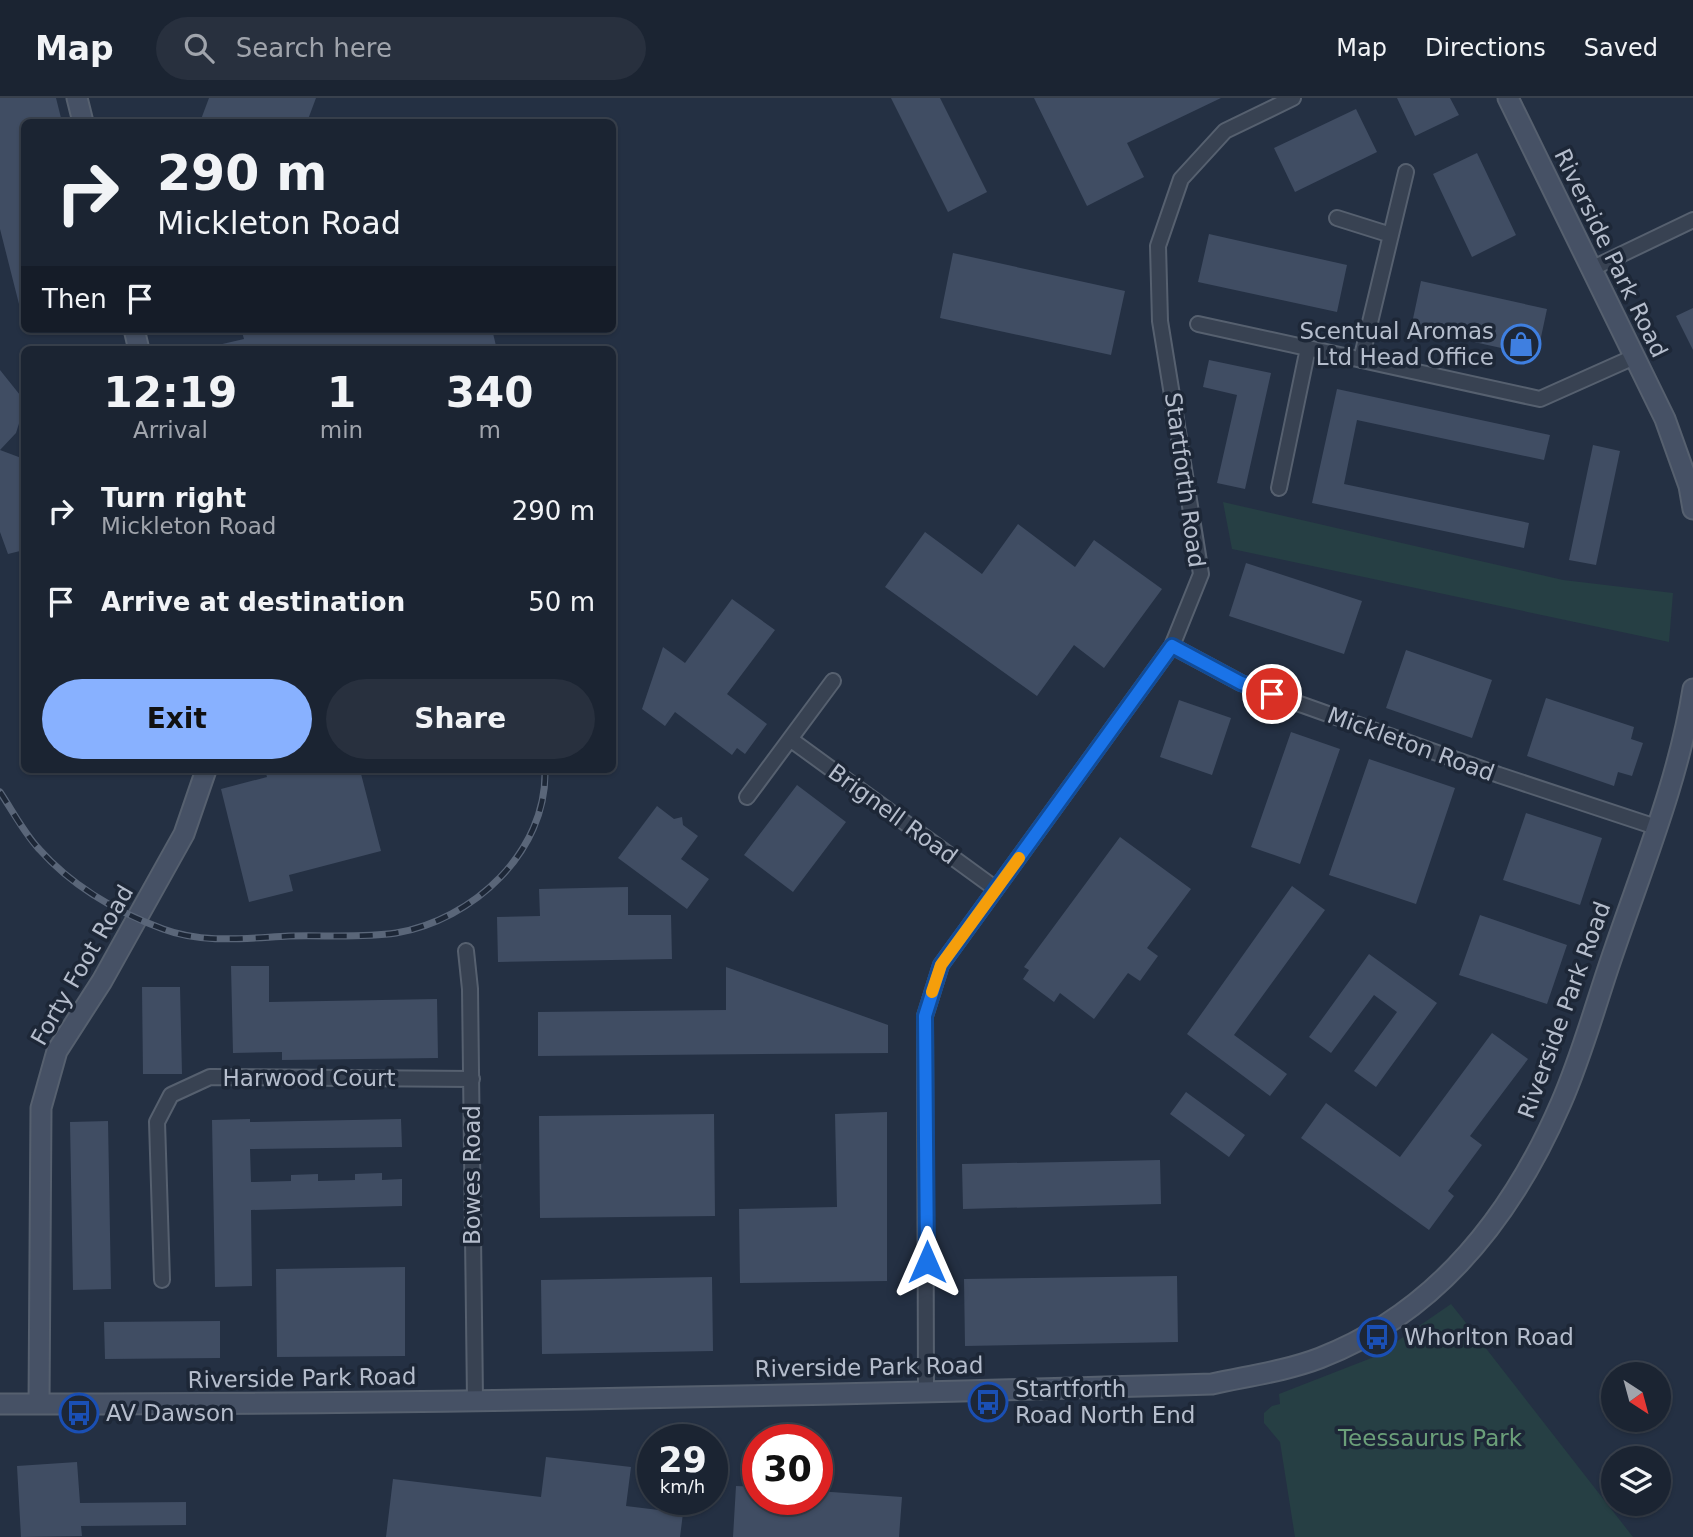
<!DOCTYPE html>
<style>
:root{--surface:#1b2432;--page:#28303e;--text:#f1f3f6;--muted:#a0a4ac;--line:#39414d;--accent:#88b1ff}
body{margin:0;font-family:"DejaVu Sans",sans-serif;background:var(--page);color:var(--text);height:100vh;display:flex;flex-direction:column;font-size:26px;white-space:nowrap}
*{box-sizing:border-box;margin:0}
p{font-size:23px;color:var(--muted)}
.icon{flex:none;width:38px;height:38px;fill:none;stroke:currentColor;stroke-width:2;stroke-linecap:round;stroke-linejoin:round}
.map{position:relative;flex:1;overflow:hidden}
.sheet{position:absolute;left:21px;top:248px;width:595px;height:427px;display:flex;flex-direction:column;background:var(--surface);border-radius:10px;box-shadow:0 2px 5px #0004,0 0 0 2px var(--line)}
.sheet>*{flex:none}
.guide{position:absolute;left:21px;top:21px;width:595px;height:214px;border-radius:10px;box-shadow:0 2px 5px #0004,0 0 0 2px var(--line);background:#1b2432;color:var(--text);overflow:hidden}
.needle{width:46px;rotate:144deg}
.buttons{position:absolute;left:1601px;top:1264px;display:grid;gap:14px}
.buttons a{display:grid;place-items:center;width:70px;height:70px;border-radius:50%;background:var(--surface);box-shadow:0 2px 5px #0004,0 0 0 2px var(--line);font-size:35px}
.speed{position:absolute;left:637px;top:1326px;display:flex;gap:14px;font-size:35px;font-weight:700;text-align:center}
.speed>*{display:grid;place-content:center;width:91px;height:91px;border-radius:50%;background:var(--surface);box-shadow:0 2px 5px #0004,0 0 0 2px var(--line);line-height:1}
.speed small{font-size:18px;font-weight:400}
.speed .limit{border:10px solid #d22;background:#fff;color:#111}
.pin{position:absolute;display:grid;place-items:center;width:60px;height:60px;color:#fff;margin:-30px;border:4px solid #fff;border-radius:50%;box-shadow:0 2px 7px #0007}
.me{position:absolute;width:77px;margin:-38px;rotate:0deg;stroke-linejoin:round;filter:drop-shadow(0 0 5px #0008)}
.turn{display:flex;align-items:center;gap:24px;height:147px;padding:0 21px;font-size:32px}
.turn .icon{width:91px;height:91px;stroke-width:2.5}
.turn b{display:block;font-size:49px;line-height:60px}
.then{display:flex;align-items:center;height:66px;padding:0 21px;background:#0003;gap:14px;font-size:26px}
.eta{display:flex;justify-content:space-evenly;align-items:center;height:119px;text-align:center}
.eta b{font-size:42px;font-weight:700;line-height:49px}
.cta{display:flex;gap:14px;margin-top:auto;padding:14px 21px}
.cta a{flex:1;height:80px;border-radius:42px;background:var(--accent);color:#111;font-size:28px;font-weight:700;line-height:80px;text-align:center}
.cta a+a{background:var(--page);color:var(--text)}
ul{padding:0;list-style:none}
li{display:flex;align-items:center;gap:21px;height:91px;padding:0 21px}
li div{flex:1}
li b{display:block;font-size:26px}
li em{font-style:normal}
header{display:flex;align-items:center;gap:42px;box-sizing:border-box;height:98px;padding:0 35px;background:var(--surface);border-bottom:2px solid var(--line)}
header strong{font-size:33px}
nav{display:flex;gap:38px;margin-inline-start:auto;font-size:24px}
.search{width:490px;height:63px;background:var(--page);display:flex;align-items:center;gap:18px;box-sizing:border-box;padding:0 24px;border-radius:38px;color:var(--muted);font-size:26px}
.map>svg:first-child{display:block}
</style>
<header>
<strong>Map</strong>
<div class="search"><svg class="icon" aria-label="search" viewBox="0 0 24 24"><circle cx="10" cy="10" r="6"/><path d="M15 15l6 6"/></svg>Search here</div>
<nav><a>Map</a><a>Directions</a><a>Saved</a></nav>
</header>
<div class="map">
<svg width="1693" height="1439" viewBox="0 0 1693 1439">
<rect width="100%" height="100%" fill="#243043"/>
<path fill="#263f44" d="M1223 404 1563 482 1673 495 1669 544 1232 451Z
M1451 1206 1474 1235 1633 1439H1295L1280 1344 1264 1325V1315L1272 1308 1280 1306 1279 1296 1374 1259Z"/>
<path fill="#404d63" d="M0 0H56L62 24H24V209L20 210 0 131Z
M209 0H316L307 24H200Z
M891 0H940L987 94 948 114Z
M1034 0H1221L1127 45 1144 79 1087 108Z
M1397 0H1450L1459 17 1415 38Z
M1356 11 1377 54 1295 94 1274 50Z
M1477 55 1516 137 1472 159 1433 76Z
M1209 136 1347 167 1337 214 1198 184Z
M953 155 1125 193 1111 257 940 220Z
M1421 183 1547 211 1537 258 1411 230Z
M1693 210V252L1676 218Z
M241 231H492L497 252H219L218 247 244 241Z
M1209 262 1271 275 1245 391 1217 385 1237 297 1203 289Z
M0 272 20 297 22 316 16 335 0 352 24 361V452L8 456 0 434Z
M1337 291 1550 337 1544 362 1357 322 1344 386 1529 425 1524 450 1312 405Z
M1593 347 1620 353 1596 467 1569 462Z
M1018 426 1075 469 1094 442 1162 491 1104 570 1074 547 1037 598 885 489 925 434 982 476Z
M1246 465 1362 503 1344 556 1229 518Z
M732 501 775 532 727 596 767 626 745 656 737 650 732 657 675 614 665 628 642 611 663 549 685 565Z
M1406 552 1492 582 1472 640 1386 610Z
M1546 600 1634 629 1631 641 1643 645 1632 678 1618 674 1614 688 1527 658Z
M1179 602 1231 620 1212 677 1160 659Z
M1291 634 1340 651 1300 766 1251 749Z
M1369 661 1455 690 1416 806 1329 777Z
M265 672H360L381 753 289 777 293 793 249 804 221 691 267 679Z
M797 687 846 724 793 794 744 757Z
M657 708 674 721 682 719 683 727 698 738 681 761 709 781 687 811 618 760Z
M1526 715 1602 740 1580 807 1503 782Z
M1120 739 1191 791 1147 850 1158 858 1140 883 1128 875 1094 921 1060 895 1054 904 1023 881 1029 872 1024 869Z
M1292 788 1325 812 1234 937 1287 976 1270 998 1187 936Z
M628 789V817H671L672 861 498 864 497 819 540 818 539 791Z
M1480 817 1567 847 1547 906 1459 877Z
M1369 856 1437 905 1376 989 1354 973 1397 914 1374 897 1331 955 1309 939Z
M231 868H269V904L437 901 438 960 282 962V954L233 955Z
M726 869 888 927V955L538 958V914L726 912Z
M142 889H180L182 976H143Z
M1492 935 1528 961 1470 1038 1482 1047 1448 1093 1454 1098 1429 1132 1301 1040 1326 1005 1400 1059Z
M1186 994 1245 1037 1229 1059 1170 1016Z
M887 1014V1183L740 1185 739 1111 837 1109 835 1016Z
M714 1016 715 1118 540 1120 539 1018Z
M250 1021V1024L401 1021 402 1049 250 1051 251 1084 291 1083V1077L318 1076V1083L355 1082V1076L382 1075V1082L402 1081V1108L251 1112 252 1188 215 1189 212 1022Z
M108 1023 111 1191 73 1192 70 1024Z
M1160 1062 1161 1106 963 1111 962 1066Z
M405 1169V1258L277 1259 276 1171Z
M1177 1178 1178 1244 965 1248 964 1181Z
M712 1179 713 1253 542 1256 541 1182Z
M220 1223V1260L105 1261 104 1224Z
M546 1359 631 1369 626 1408 683 1415 680 1439H386L393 1381 541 1399Z
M77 1364 80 1405 186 1404V1427L81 1428 82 1438 21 1439 17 1368Z
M736 1388 758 1389V1402H817V1393L902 1399 899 1439H733Z"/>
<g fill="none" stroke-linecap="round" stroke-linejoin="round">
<defs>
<path id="street" d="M1337 120 1391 137
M1591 171 1693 122
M1198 226 1540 301 1634 259
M1361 262 1406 74
M1279 390 1308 250
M1172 548 1241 585 1499 677 1656 729
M790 641 996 791
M747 699 833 583
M466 853 470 891 475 1301
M162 1182 157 1024 171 997 210 979 472 981
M926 1293 925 918 941 867 1172 548 1201 476 1160 223 1158 148 1181 81 1225 33 1293 0"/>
<path id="secondary" d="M77 0 83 24
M1508 0 1665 321 1689 388 1693 411
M134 231 139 252
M0 1306C404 1307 808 1298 1212 1286 1248 1278 1286 1273 1320 1260 1438 1214 1512 1118 1561 1005 1583 955 1597 901 1615 850 1644 765 1679 680 1693 591
M39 1306 41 1010 57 953 102 883 184 736 206 672"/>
</defs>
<use href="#street" stroke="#56606f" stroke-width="18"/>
<use href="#secondary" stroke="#56606f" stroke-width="23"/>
<use href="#street" stroke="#384252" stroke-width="14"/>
<use href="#secondary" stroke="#465165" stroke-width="19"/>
<defs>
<path id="rail" d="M0 694C12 712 24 735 39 751 72 788 117 814 163 831 203 846 247 840 289 838 324 837 362 840 396 835 473 822 547 754 545 672"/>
</defs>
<use href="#rail" stroke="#5a6679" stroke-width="7"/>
<use href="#rail" stroke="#1d2737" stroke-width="4.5" stroke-dasharray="13" stroke-linecap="butt"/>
</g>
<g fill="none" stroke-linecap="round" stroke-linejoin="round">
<defs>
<path id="route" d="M927 1164 925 918 941 867 1172 548 1241 585 1272 596"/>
</defs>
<use href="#route" stroke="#114b97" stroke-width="18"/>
<use href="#route" stroke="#1a73e8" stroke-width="12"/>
<path stroke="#f59e0b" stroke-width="12" d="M932 894 941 867 1019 760"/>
</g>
<defs>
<symbol id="shop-ring" viewBox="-11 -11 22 22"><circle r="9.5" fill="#1d2737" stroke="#3f7fe0" stroke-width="1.5"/><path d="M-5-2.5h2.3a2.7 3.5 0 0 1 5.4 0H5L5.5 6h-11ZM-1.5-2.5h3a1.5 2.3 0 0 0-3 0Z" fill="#3f7fe0"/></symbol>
<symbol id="bus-ring" viewBox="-11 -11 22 22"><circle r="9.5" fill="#1d2737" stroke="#1a4fb4" stroke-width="1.5"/><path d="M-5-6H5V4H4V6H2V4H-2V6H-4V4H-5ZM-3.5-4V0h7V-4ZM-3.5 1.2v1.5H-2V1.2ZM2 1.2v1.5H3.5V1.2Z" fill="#1a4fb4"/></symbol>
</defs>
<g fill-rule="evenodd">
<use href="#shop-ring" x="1499" y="224" width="44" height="44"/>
<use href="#bus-ring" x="1355" y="1217" width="44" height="44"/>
<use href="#bus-ring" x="966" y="1282" width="44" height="44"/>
<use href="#bus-ring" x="57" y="1293" width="44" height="44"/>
</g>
<g text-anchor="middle" stroke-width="7" stroke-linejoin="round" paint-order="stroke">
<g font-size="23" fill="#b5bdcc" stroke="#1d2737">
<text transform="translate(1611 155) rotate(64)" y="8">Riverside Park Road</text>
<text transform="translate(1185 382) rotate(82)" y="8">Startforth Road</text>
<text transform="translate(1411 646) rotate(20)" y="8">Mickleton Road</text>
<text transform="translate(893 716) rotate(36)" y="8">Brignell Road</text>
<text transform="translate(82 867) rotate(-60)" y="8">Forty Foot Road</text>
<text transform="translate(1564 912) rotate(-70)" y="8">Riverside Park Road</text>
<text x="309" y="988">Harwood Court</text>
<text transform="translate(472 1077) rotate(-90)" y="8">Bowes Road</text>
<text transform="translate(869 1269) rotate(-1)" y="8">Riverside Park Road</text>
<text transform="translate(302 1280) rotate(-1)" y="8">Riverside Park Road</text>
</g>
<g font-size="23" fill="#b5bdcc" stroke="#1d2737" text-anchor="start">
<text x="1494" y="241" text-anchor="end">Scentual Aromas<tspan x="1494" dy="26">Ltd Head Office</tspan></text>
<text x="1404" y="1247">Whorlton Road</text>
<text x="1015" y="1299">Startforth<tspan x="1015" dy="26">Road North End</tspan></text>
<text x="106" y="1323">AV Dawson</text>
</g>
<g font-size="23" fill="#6b9f79" stroke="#1d2737">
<text x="1430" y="1348">Teessaurus Park</text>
</g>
</g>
</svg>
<div class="buttons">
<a><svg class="needle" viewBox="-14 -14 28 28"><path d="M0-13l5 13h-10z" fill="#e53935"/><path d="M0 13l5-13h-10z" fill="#a0a4ac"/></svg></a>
<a><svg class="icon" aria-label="layers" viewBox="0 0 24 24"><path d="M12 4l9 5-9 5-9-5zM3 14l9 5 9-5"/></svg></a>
</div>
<div class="speed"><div>29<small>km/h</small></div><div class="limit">30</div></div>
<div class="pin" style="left:1272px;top:596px;background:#d93025"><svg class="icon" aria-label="arrive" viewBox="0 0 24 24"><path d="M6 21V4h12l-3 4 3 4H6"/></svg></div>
<svg class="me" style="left:927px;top:1164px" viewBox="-20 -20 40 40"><path d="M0-17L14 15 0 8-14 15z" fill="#1a73e8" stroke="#fff" stroke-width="4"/></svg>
<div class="guide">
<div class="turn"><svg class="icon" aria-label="right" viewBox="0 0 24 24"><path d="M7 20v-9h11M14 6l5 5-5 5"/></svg><div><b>290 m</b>Mickleton Road</div></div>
<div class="then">Then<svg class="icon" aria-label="arrive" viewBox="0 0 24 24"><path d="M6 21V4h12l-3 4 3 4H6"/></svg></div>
</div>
<section class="sheet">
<div class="eta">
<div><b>12:19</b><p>Arrival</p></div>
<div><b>1</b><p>min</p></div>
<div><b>340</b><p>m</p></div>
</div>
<ul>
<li><svg class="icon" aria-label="right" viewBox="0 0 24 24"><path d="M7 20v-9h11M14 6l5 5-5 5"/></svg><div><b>Turn right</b><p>Mickleton Road</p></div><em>290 m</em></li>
<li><svg class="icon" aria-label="arrive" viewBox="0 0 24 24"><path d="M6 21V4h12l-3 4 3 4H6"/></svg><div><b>Arrive at destination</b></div><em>50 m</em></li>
</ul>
<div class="cta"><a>Exit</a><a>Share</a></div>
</section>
</div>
